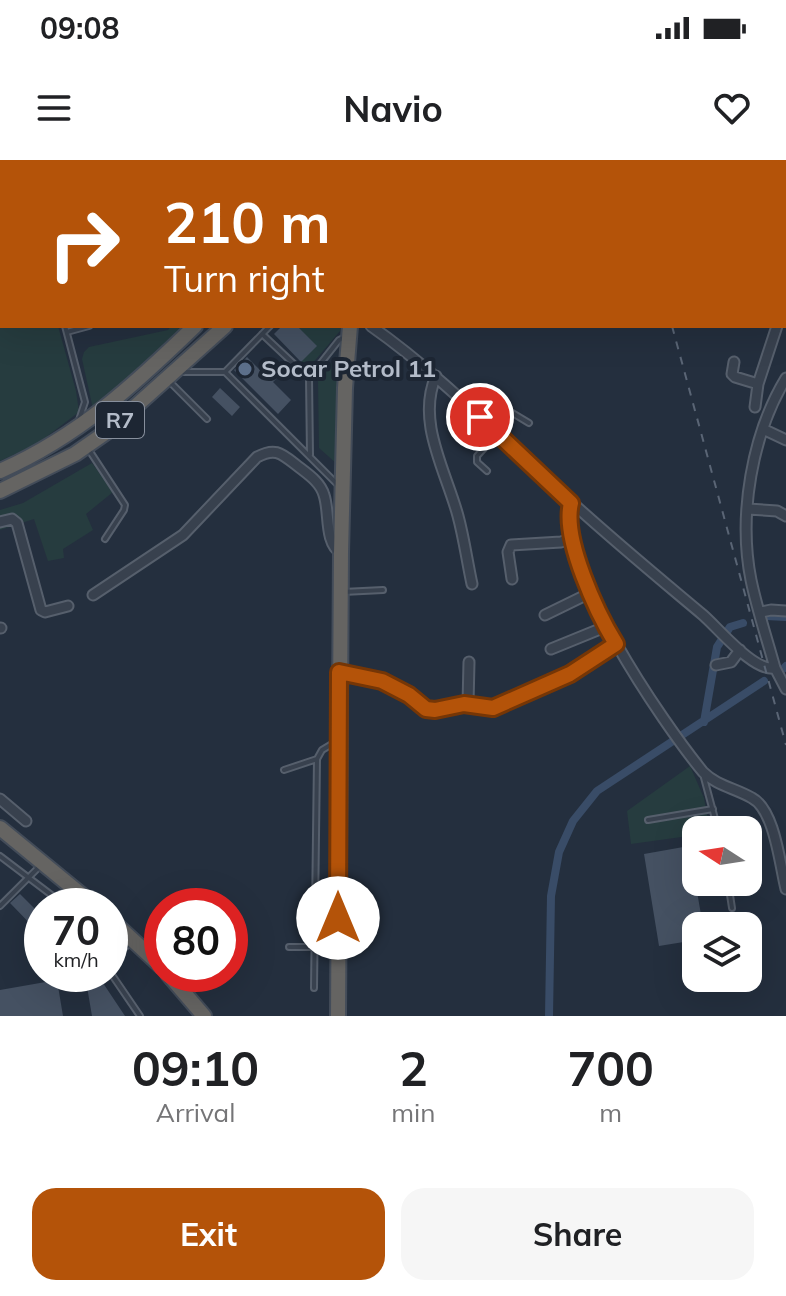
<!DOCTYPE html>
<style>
:root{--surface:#fff;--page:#f6f6f6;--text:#202124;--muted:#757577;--accent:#b45309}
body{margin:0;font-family:Mulish,sans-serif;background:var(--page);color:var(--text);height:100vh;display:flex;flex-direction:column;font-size:30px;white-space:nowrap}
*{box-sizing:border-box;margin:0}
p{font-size:26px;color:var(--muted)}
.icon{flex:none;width:44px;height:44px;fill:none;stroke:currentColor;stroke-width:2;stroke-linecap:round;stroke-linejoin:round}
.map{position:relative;height:856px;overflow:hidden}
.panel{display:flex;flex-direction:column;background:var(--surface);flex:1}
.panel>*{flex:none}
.guide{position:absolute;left:0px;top:0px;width:786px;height:168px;box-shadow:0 8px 32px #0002;background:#b45309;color:#fff;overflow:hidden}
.needle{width:52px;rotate:282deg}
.fabs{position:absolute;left:682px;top:656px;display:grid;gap:16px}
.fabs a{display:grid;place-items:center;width:80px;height:80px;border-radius:16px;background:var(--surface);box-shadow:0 8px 32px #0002;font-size:40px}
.speed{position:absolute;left:24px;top:728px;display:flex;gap:16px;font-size:40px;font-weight:700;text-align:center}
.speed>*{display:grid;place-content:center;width:104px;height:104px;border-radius:50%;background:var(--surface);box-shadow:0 8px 32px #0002;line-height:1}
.speed small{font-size:20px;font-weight:400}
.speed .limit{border:12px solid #d22;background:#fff;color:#111}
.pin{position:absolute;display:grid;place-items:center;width:68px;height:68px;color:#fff;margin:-34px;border:4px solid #fff;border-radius:50%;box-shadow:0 2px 8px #0007}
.me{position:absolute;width:88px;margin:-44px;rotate:0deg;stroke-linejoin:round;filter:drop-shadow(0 0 6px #0008)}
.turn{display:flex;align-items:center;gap:28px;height:168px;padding:0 32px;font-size:36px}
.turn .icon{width:104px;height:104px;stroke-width:2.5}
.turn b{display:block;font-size:56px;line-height:68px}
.eta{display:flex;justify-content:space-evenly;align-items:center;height:136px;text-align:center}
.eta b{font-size:48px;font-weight:700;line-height:56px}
.cta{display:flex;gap:16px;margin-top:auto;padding:16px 32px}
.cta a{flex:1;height:92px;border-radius:24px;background:var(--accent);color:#fff;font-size:32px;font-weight:700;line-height:92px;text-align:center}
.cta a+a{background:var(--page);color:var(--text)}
.status{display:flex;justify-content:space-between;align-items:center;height:56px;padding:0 40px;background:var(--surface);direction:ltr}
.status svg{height:22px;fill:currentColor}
header{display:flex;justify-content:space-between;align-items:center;height:104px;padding:0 32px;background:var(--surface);font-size:36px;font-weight:700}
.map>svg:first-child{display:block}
</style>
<div class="status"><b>09:08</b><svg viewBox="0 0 49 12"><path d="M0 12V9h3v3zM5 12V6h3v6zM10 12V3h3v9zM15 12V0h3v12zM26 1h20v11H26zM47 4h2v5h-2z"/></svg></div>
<header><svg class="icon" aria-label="menu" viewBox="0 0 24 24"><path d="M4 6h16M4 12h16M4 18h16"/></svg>Navio<svg class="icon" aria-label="heart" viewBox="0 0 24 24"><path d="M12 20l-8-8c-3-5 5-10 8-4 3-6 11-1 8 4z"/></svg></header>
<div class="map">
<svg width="786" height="856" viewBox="0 0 786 856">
<rect width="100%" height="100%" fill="#242f3e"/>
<path fill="#263c3f" d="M0 132H2V166H58L76 231 79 252 37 284 0 301Z
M171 166H183L93 249 82 199 84 192 89 187 168 170Z
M297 166H341L340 171 312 204 301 202Z
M337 196V304L319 288 318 220Z
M92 303 113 332 86 354 93 370 63 389 64 398 48 401 34 359 0 370V350L23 343Z
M690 606 704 638 710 670H696V675L631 684 627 651Z"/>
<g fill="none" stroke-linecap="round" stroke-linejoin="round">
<path stroke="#394c67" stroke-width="8" d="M766 456 786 457
M783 509 786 506
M704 562 717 487 730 467 743 463
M549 856 551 736 559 692 573 661 597 631 764 521"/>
</g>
<path fill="#455162" d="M282 166H297L317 186 301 202 274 174Z
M247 197 266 216 277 204 284 211 273 222 291 240 278 254 234 210Z
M220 228 240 247 232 256 212 237Z
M689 686 703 766H696V780L659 786 644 694Z
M20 734 42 756V776L10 743Z
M97 814 125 856H92L85 815Z
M57 820 63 856H0V830Z"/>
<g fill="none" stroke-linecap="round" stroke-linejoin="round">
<defs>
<path id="service" d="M65 166 85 242 79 260
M67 172 89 166
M262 174 309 218
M182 212H225L270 166
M225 212 339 326
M169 221 207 259
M464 239 476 231 529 263
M89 290 125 345 124 350 105 379
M310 295 309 218 339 180 347 176
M487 311 477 302V296L497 274
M343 432 383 430
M284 610 317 599
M703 614 718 670
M648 660 713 649
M0 696 66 746
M728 722 732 748
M0 746 41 705
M110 782 120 790
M289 787H336
M110 799 129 784
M110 812 140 856
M314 828 317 599 322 590 337 581"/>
<path id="minor" d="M703 0 704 2
M784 115 786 116
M784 148 786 143
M371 166C438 213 495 272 555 327 603 372 653 413 703 455 719 469 754 512 775 508L786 529
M734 202 732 214 735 217 758 224
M436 216C416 262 446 311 458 356 464 378 467 401 472 424
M755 247 758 224 777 166
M763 269 786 280
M571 343C554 405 663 563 703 612 717 626 735 628 752 638 775 650 780 706 786 729
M748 349 777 351 786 356
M0 362 12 359 17 363 41 450 45 452 68 446
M512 419 508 392 511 385 561 382 572 378
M93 435 183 375 257 297C274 288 280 292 295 304 306 313 320 321 324 335 330 352 324 383 341 393
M761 452 771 450 786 451
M545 455 590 433
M0 468H1
M551 489 605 467
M716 505 731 502 740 490
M775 508C767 479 757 449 751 420 738 355 752 274 786 218
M339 512 382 521 409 535 426 549 464 544 493 548 570 514 616 484
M468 544 469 502
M0 639 26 661"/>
<path id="trunk" d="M365 2 367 0
M387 2 389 0
M414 2 415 0
M0 123 2 122
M0 311C79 276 134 225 195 166
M0 331 75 294 108 271 225 166
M0 668 95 746
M110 759 162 807
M168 814 204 856
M338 856 341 393 345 228 350 166"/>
</defs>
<use href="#service" stroke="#565f6c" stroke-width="8"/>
<use href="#minor" stroke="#565f6c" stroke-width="13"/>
<use href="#trunk" stroke="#434c59" stroke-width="18"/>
<use href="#service" stroke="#38414e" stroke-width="4"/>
<use href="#minor" stroke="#38414e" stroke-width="9"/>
<use href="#trunk" stroke="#656462" stroke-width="14"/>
<path stroke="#5a6575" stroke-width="2" stroke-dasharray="8 8" stroke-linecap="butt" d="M638 0 639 2
M672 166 786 585"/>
</g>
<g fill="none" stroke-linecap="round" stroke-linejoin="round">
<defs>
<path id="route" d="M338 758 339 512 382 521 409 535 426 549 435 550 464 544 493 548 570 514 616 484C597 453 562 379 571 343L480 257"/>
</defs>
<use href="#route" stroke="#753606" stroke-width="20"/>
<use href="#route" stroke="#b45309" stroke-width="14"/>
</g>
<circle fill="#5c6f8a" stroke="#1d2633" stroke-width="3" cx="245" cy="209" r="8"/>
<g text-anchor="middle" stroke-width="8" stroke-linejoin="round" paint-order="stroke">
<rect fill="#1d2633" stroke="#878f9c" stroke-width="2" x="96" y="242" width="48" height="36" rx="6"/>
<g font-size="22" font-weight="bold" fill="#b4bcc9">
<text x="120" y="268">R7</text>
</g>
<g font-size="24" font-weight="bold" fill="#b4bcc9" stroke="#1d2633" text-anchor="start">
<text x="261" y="217">Socar Petrol 11</text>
</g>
</g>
</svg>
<div class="fabs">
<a><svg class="needle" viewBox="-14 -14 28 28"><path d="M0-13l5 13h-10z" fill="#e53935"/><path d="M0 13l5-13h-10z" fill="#757577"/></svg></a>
<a><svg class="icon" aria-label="layers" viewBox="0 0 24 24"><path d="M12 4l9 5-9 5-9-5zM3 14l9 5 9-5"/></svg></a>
</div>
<div class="speed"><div>70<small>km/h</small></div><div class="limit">80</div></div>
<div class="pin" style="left:480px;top:257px;background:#d93025"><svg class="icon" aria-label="arrive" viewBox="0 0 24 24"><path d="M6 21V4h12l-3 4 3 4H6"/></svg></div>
<svg class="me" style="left:338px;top:758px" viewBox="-20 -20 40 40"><circle r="19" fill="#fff"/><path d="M0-13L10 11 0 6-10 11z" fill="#b45309"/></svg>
<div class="guide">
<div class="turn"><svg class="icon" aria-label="right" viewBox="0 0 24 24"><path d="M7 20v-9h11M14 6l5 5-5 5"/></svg><div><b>210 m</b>Turn right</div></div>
</div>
</div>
<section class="panel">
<div class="eta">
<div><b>09:10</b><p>Arrival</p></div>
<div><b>2</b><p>min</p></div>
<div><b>700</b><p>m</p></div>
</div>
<div class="cta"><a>Exit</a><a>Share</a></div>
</section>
